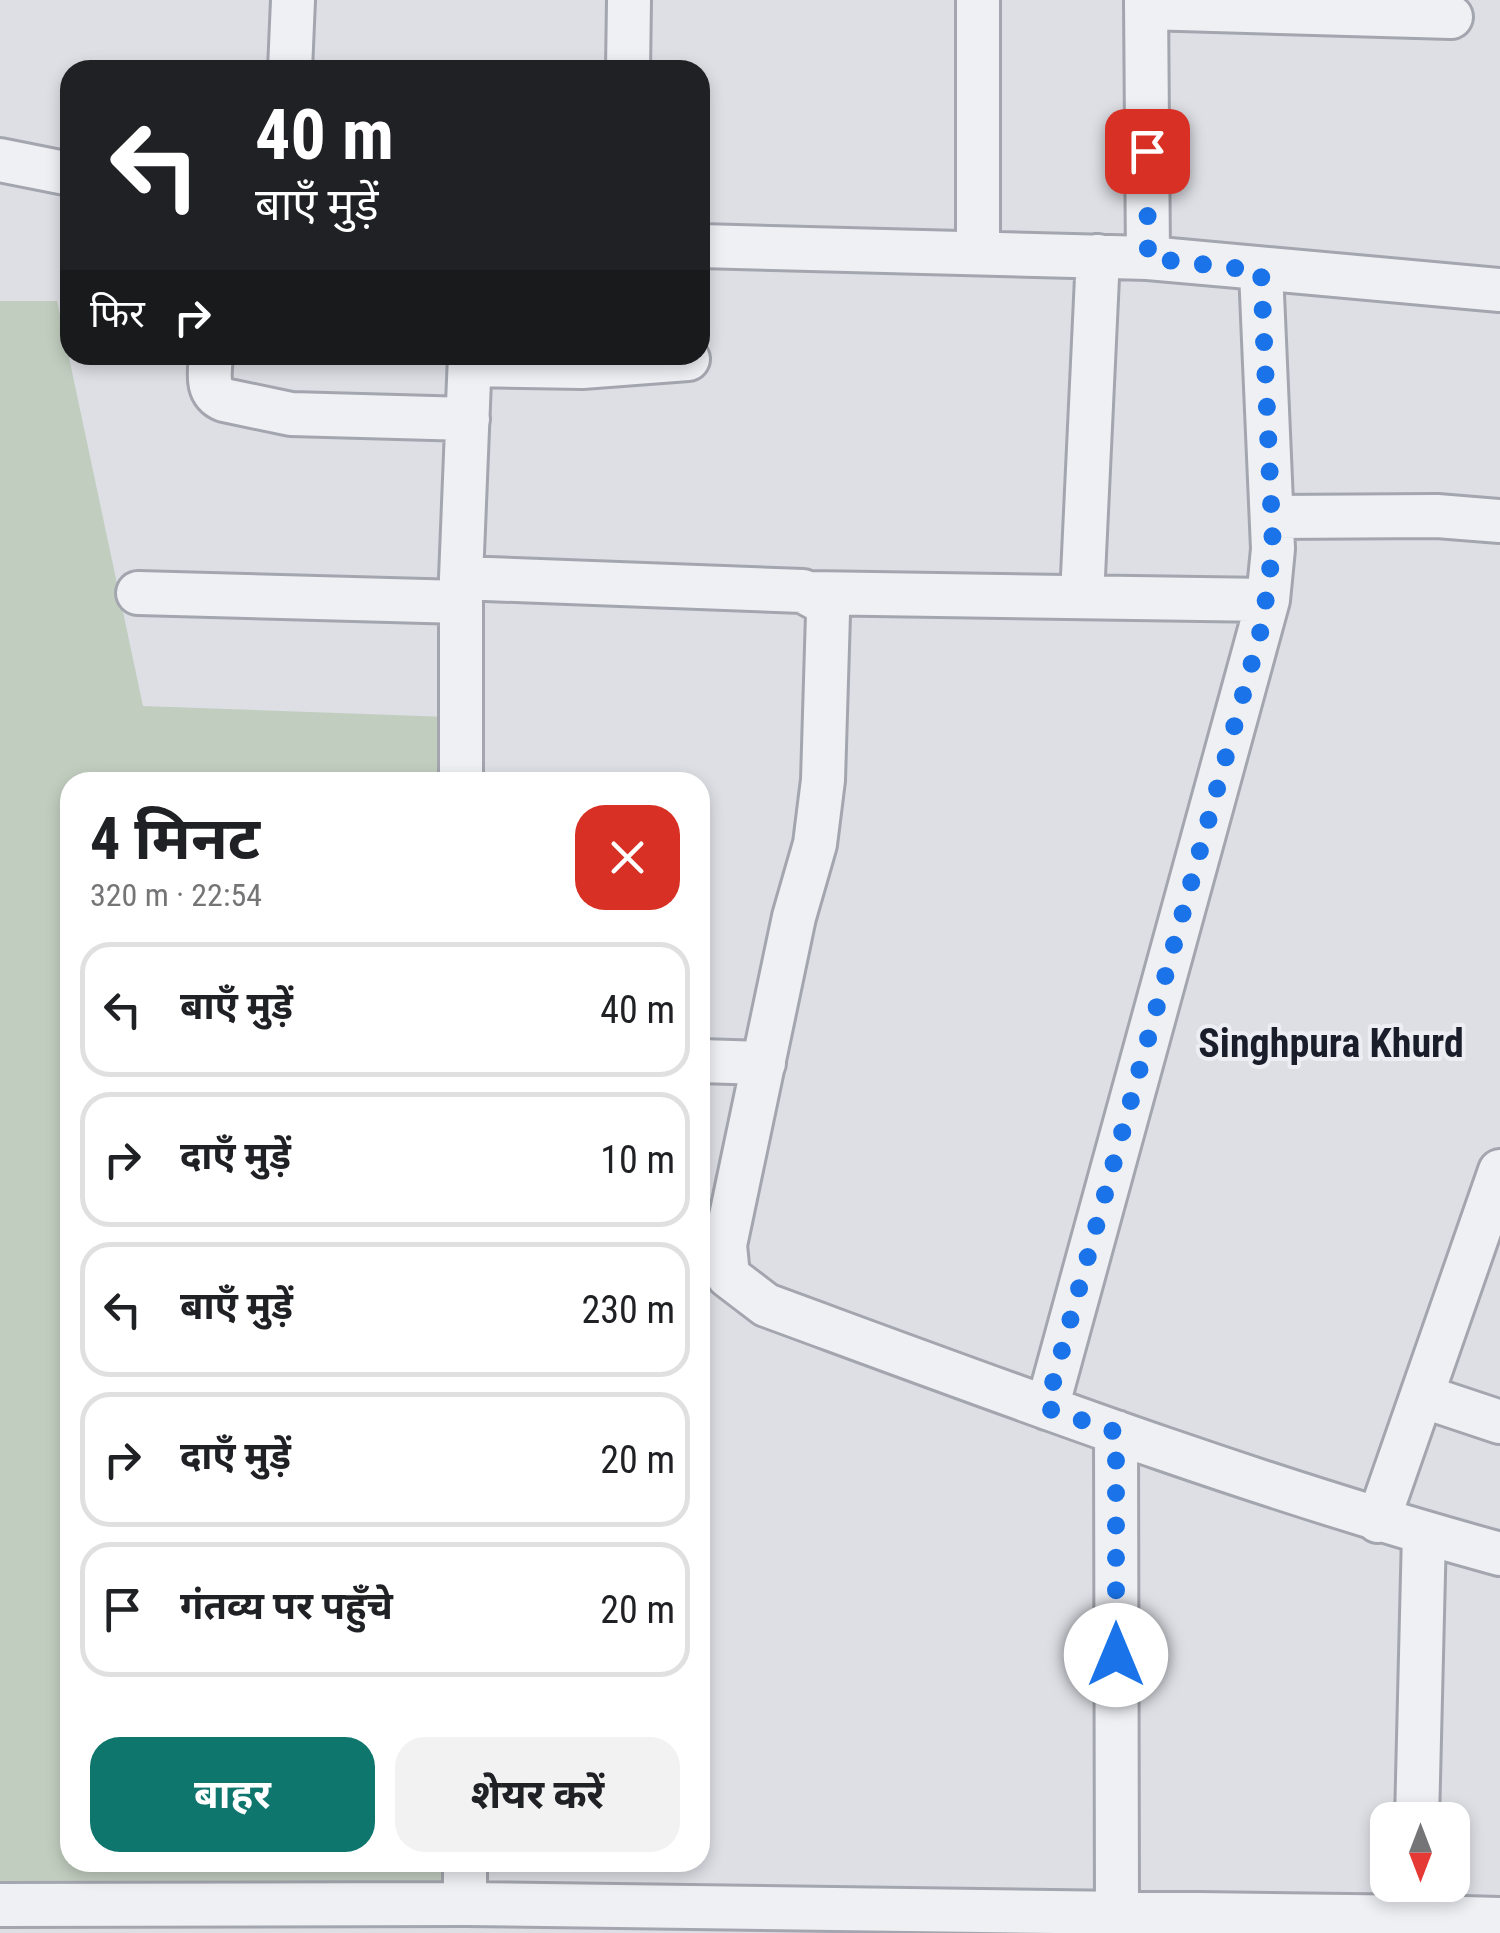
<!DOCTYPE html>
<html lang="hi">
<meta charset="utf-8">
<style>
:root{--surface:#fff;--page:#f2f2f2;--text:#202124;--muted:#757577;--line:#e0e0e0;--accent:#0f766e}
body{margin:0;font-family:"Roboto Condensed","Noto Sans Devanagari",sans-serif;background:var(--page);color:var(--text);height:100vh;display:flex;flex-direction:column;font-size:38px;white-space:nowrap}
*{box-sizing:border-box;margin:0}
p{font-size:32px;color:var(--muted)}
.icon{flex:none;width:55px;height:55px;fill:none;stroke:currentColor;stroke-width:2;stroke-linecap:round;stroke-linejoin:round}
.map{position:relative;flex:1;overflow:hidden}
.panel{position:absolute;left:60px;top:772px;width:650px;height:1100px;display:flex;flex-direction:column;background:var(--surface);border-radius:30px;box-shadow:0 5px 15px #0003}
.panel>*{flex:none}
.hud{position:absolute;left:60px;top:60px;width:650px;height:305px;border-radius:30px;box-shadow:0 5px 15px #0003;background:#202124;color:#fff;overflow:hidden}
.needle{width:65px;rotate:180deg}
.tools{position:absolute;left:1370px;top:1802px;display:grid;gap:20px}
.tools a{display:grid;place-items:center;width:100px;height:100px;border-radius:20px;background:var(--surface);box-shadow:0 5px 15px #0003;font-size:50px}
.pin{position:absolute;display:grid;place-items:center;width:85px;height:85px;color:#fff;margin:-42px;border-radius:20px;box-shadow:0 5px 15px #0006}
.me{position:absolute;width:110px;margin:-55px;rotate:0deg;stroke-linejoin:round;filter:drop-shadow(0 0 8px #0008)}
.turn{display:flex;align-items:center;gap:35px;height:210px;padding:0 30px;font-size:45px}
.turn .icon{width:130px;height:130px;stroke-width:2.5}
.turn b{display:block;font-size:70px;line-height:85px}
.then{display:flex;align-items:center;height:95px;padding:0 30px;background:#0003;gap:20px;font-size:38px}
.round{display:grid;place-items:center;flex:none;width:105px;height:105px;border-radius:30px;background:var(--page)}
.summary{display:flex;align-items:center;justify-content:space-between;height:170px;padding:0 30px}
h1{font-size:60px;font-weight:700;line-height:75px}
.primary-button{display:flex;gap:20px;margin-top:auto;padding:20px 30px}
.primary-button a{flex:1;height:115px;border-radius:30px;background:var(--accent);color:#fff;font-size:40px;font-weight:700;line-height:115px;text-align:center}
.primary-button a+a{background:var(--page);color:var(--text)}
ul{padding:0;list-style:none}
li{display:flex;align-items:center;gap:30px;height:135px;margin:0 20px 15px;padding:0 10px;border:5px solid var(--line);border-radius:30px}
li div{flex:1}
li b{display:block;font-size:38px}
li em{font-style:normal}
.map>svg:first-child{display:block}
</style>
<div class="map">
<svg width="1500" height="1933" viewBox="0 0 1500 1933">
<rect width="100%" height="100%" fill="#dddfe5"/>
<path fill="#c1cebf" d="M0 301H57L143 706 449 717 448 782H70V1862L451 1863 452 1892 0 1888Z"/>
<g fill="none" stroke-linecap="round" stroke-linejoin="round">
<defs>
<path id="minor" d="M1146 0 1148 258
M1146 8 1451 17
M290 70 293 0
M628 70 629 0
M0 160 70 174
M700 246 1148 258 1500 290
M978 253V0
M211 355C210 372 205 392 224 400L291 414 468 419
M470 365 582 367 688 359
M1272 517 1437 516 1500 521
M461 578 470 355
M138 593 461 602
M810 593 1268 600
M1082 597 1098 256
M461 782V578L803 591 823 602 828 614 823 780 815 844 794 917 725 1245 728 1276 766 1305C1008 1394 1251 1486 1500 1554
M700 1061 764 1063
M1422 1396 1500 1422
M1047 1408 1268 600 1273 549 1261 271
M1116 1432 1117 1915
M1378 1521 1500 1171
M1417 1820 1424 1533
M465 1862V1904
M1415 1885 1416 1904 1427 1917 1500 1919
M0 1905 465 1904 1427 1917"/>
</defs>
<use href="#minor" stroke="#a3a6ae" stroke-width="48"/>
<use href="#minor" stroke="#eff0f4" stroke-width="42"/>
</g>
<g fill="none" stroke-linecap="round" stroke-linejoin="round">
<path stroke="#1a73e8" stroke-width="18" stroke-dasharray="0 32.4" d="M1116 1655V1432L1046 1408 1262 626 1273 549 1261 271 1148 258 1147 151"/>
</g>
<g text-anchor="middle" stroke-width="8" stroke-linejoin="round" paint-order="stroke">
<g font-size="40" font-weight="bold" fill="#1a1e2b" stroke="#eceef3">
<text x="1331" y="1057">Singhpura Khurd</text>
</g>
</g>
</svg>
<div class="tools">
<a><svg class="needle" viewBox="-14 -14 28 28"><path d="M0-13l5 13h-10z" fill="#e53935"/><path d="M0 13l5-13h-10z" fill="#757577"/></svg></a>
</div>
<div class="pin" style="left:1147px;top:151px;background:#d93025"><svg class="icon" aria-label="arrive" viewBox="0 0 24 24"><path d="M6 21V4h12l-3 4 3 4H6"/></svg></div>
<svg class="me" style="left:1116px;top:1655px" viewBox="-20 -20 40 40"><circle r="19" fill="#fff"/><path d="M0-13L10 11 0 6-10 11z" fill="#1a73e8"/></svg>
<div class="hud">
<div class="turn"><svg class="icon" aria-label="left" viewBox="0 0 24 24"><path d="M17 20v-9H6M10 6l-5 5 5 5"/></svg><div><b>40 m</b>बाएँ मुड़ें</div></div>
<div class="then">फिर<svg class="icon" aria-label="right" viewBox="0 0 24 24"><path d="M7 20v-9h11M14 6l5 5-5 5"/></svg></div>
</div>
<section class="panel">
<div class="summary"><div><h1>4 मिनट</h1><p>320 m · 22:54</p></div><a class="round" style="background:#d93025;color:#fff"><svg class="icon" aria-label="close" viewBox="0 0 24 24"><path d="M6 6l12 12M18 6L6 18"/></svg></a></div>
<ul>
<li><svg class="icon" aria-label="left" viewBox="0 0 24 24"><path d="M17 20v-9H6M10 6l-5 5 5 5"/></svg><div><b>बाएँ मुड़ें</b></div><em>40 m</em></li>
<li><svg class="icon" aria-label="right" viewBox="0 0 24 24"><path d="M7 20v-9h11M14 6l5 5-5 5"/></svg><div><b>दाएँ मुड़ें</b></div><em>10 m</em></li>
<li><svg class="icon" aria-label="left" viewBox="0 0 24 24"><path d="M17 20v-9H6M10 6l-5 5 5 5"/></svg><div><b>बाएँ मुड़ें</b></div><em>230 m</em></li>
<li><svg class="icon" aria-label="right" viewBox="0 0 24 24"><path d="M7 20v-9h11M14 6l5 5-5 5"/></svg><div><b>दाएँ मुड़ें</b></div><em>20 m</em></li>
<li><svg class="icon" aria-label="arrive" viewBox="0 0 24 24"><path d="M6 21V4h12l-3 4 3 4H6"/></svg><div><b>गंतव्य पर पहुँचे</b></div><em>20 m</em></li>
</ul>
<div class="primary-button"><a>बाहर</a><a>शेयर करें</a></div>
</section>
</div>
